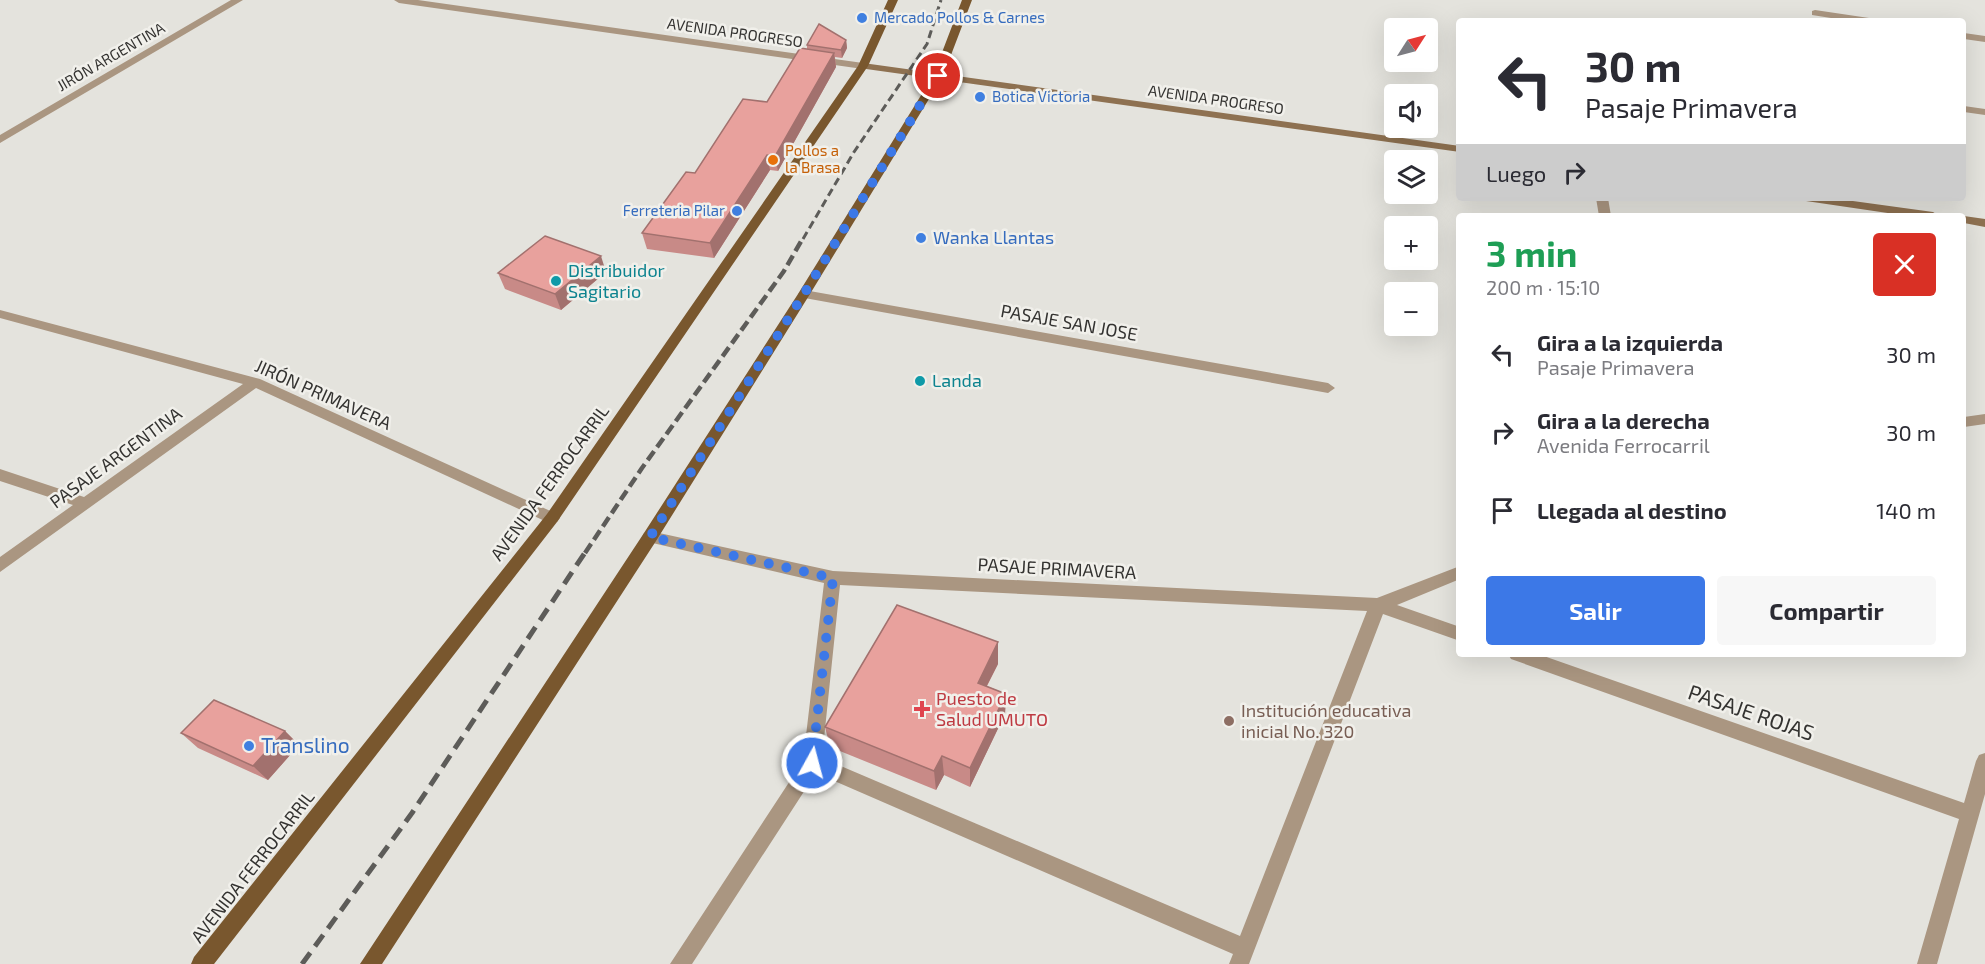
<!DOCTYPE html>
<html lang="es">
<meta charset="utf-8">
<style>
:root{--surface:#fff;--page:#f7f7f7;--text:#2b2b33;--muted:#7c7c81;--accent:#3c78e7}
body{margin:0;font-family:"Exo 2",sans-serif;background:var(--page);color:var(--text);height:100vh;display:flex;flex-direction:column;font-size:22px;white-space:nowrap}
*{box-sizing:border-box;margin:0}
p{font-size:20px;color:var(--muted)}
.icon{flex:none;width:33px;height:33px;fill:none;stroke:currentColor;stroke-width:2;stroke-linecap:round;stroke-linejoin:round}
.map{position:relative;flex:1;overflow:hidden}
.drawer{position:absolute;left:1456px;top:213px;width:510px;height:444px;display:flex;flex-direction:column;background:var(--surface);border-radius:6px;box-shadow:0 6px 24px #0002}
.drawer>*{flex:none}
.top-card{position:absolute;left:1456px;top:18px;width:510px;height:183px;border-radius:6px;box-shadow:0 6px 24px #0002;background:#fff;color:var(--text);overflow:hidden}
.needle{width:39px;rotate:54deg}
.tools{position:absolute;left:1384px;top:18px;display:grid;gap:12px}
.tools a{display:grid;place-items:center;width:54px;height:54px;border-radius:6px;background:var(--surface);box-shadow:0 6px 24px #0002;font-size:30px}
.pin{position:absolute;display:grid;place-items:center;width:51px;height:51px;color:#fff;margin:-26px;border:3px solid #fff;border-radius:50%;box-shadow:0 2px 6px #0007}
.me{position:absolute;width:66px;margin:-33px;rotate:7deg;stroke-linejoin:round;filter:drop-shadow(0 0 4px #0008)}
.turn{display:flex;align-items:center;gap:21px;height:126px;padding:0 30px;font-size:27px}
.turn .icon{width:78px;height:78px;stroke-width:2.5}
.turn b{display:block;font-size:42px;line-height:51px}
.then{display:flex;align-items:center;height:57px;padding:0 30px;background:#0003;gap:12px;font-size:22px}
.round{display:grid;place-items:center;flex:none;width:63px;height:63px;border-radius:6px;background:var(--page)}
.headline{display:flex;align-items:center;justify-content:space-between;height:102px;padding:0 30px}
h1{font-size:36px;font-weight:700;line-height:45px;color:#1e9e55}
.action{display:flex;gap:12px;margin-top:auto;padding:12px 30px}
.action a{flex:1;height:69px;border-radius:6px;background:var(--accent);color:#fff;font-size:24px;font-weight:700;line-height:69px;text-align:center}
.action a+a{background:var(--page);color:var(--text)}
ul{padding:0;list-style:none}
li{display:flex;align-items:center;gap:18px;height:78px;padding:0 30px}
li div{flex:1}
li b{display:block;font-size:22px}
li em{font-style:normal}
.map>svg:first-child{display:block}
</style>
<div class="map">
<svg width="1985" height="964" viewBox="0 0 1985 964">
<rect width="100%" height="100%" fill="#e4e3dd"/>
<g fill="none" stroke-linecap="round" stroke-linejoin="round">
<path fill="#aa9681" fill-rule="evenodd" d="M231 0H243L0 143V135Z
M394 0H418L863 63 868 66 863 69 399 3Z
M1815 10 1869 18 1874 21H1850L1812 15V11Z
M1964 33 1985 36V42L1964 39Z
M1964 106 1985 109V115L1964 112Z
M1596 198H1608L1611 216H1599Z
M804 290 1328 383 1335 388 1328 393 799 297 798 294Z
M0 310 260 379 557 514 560 518 557 522H547L256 388 0 572V557L73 505 0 481V469L84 497 243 384 0 318Z
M1985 414V424L1964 427V417Z
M650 531 833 571 1377 598 1460 566V579L1397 605 1460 627V641L1383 614 1249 964H1229L1233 954 816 773 692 964H670L803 761 824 583 644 541 642 537 644 533ZM840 585 1367 611 1240 936 822 758Z
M1508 654H1538L1964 803 1976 761 1979 755 1985 753V794L1937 964H1917L1959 819 1511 659Z"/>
<path fill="#8e7151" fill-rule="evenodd" d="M863 63 1460 146V152L859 68V64Z
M1800 198H1831L1933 212 1939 216H1908L1806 201Z
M1964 216 1985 219V227L1964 223Z"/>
<path fill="#79572e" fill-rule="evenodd" d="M888 0H898L868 66 557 522 214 964H191L194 957 547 514 858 66Z
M962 0H972L943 76 810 294 656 541 382 964H360L644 533 798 294 933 76Z"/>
<path stroke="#5d5c59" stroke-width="3" stroke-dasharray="8 4.5" stroke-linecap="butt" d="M803 239 854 152 927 44 941 0"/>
<path stroke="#5d5c59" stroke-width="4.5" stroke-dasharray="11 5" stroke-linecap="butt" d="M585 553 642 468 784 271 803 238"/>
<path stroke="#5d5c59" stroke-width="5" stroke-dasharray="14 8" stroke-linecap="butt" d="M302 964 412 813 586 551"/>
</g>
<path fill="#c88a87" d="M846 40 847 48 842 58 835 57 836 67 778 171 770 170 714 258 647 249 642 233 695 173 767 102 807 49V45Z
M606 272 561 310 505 289 498 273Z
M998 664 987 686 1006 694 1005 714 970 787 944 775 936 790 830 747 825 727Z
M285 731 299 745 268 780 198 748 181 733Z"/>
<path fill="#a2716e" d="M846 40 847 48 842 58 841 50Z
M834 53 836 67 778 171 775 156Z
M767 155 770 170 714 258 710 243Z
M601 256 606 272 561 310 555 294Z
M998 642V664L978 703V683Z
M1006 694 1005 714 970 787V768Z
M285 731 299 745 268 780 253 766Z
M942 756 944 775 936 790 934 771Z"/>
<path fill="#e8a19d" stroke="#a2716e" stroke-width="1.5" d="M819 24 846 40 841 50 807 45Z
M800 48 834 53 775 156 767 155 710 243 642 233 686 172 695 173 743 99 767 102Z
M545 236 601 256 555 294 498 273Z
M897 605 998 642 978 683 1006 694 970 768 942 756 934 771 825 727Z
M214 700 285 731 253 766 181 733Z"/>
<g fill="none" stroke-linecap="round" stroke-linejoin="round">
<path stroke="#3c78e7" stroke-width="10" stroke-dasharray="0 18" d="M812 763 833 578 650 537 804 294 938 76"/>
</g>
<g fill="#3f7fe0" stroke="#f1f0eb" stroke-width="2">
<circle cx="862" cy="18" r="6"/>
<circle cx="980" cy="97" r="6"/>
<circle cx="737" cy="211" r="6"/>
<circle cx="921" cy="238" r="6"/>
<circle cx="249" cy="746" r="6"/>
</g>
<circle fill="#e8710a" stroke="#f1f0eb" stroke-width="2" cx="773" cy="160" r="6"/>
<g fill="#0f9aa8" stroke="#f1f0eb" stroke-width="2">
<circle cx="556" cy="281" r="6"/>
<circle cx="920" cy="381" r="6"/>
</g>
<path fill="#e0444e" stroke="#f1f0eb" stroke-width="2" d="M919 700h6v6h6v6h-6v6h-6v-6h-6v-6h6z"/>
<circle fill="#8d6e63" stroke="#f1f0eb" stroke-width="2" cx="1229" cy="721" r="6"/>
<g text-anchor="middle" stroke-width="5" stroke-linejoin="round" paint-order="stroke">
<g font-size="15" fill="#366cbe" stroke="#f1f0eb" text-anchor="start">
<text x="874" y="23">Mercado Pollos &amp; Carnes</text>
<text x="992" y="102">Botica Victoria</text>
<text x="725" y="216" text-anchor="end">Ferreteria Pilar</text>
</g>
<g font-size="15" fill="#343331" stroke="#f1f0eb">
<text transform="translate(735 33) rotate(8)" y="5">AVENIDA PROGRESO</text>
<text transform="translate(111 57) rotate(-30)" y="5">JIRÓN ARGENTINA</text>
<text transform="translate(1216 100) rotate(8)" y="5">AVENIDA PROGRESO</text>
</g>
<g font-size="15" fill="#c56008" stroke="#f1f0eb" text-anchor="start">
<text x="785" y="156">Pollos a<tspan x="785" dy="17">la Brasa</tspan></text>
</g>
<g font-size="18" fill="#366cbe" stroke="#f1f0eb" text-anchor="start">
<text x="933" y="244">Wanka Llantas</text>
</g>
<g font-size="18" fill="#0d838f" stroke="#f1f0eb" text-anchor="start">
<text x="568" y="277">Distribuidor<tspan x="568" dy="21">Sagitario</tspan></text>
<text x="932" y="387">Landa</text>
</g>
<g font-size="18" fill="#343331" stroke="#f1f0eb">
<text transform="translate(1069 323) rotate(10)" y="6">PASAJE SAN JOSE</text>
<text transform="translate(323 395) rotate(24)" y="6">JIRÓN PRIMAVERA</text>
<text transform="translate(116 458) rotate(-36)" y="6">PASAJE ARGENTINA</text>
<text transform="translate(550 483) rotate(-54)" y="6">AVENIDA FERROCARRIL</text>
<text transform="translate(1057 569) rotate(3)" y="6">PASAJE PRIMAVERA</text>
<text transform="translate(253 867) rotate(-52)" y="6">AVENIDA FERROCARRIL</text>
</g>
<g font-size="18" fill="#be3a42" stroke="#f1f0eb" text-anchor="start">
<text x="936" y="705">Puesto de<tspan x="936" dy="21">Salud UMUTO</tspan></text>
</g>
<g font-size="18" fill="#785e54" stroke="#f1f0eb" text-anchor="start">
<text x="1241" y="717">Institución educativa<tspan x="1241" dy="21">inicial No. 320</tspan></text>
</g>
<g font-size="21" fill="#343331" stroke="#f1f0eb">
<text transform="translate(1751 713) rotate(19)" y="7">PASAJE ROJAS</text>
</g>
<g font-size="21" fill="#366cbe" stroke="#f1f0eb" text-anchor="start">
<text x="261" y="753">Translino</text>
</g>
</g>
</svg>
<div class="tools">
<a><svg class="needle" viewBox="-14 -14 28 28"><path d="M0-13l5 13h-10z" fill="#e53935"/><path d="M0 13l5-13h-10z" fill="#7c7c81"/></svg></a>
<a><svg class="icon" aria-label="sound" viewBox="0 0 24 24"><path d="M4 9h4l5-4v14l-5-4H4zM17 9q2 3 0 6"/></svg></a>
<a><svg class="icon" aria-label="layers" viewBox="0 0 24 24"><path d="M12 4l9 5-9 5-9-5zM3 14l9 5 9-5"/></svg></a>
<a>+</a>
<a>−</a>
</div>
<div class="pin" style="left:938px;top:76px;background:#d93025"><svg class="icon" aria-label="arrive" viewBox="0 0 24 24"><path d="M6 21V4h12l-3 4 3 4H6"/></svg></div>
<svg class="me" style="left:812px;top:763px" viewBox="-20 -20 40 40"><circle r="17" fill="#3c78e7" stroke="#fff" stroke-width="3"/><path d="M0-11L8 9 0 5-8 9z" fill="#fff"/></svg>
<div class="top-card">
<div class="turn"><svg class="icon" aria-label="left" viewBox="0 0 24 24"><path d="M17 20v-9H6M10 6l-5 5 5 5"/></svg><div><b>30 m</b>Pasaje Primavera</div></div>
<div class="then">Luego<svg class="icon" aria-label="right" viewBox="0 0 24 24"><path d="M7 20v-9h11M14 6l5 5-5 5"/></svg></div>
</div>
<section class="drawer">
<div class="headline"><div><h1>3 min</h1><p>200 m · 15:10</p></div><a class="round" style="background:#d93025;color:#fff"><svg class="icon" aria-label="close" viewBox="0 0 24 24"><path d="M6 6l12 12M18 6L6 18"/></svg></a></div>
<ul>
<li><svg class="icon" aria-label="left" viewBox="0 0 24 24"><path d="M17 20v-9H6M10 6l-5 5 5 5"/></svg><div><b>Gira a la izquierda</b><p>Pasaje Primavera</p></div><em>30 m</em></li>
<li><svg class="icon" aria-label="right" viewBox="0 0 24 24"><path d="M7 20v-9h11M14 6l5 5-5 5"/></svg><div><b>Gira a la derecha</b><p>Avenida Ferrocarril</p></div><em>30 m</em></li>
<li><svg class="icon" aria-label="arrive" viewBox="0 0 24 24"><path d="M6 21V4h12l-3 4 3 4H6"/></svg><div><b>Llegada al destino</b></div><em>140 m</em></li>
</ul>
<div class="action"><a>Salir</a><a>Compartir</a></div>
</section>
</div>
